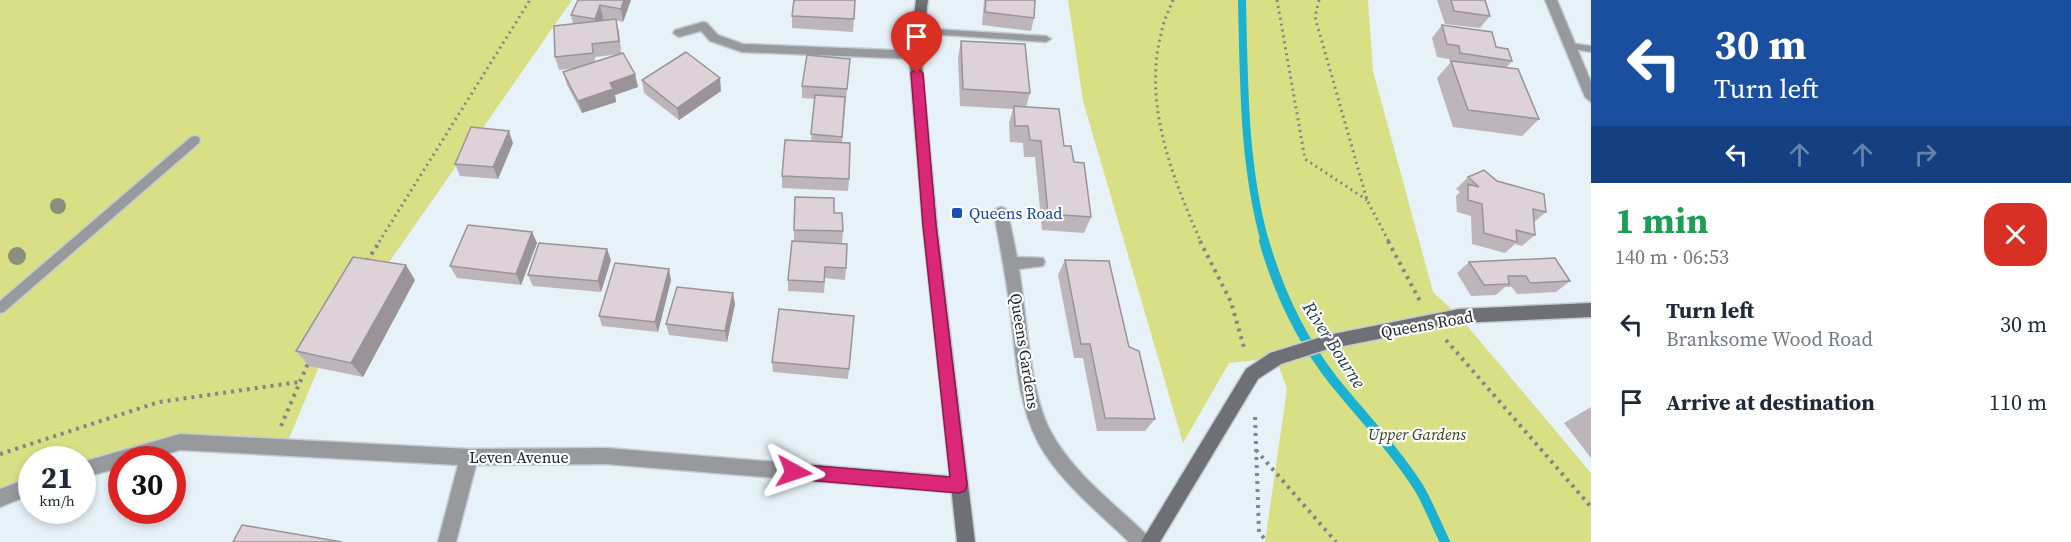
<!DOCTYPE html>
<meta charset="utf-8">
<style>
:root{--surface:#fff;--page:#f2f2f3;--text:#1f2937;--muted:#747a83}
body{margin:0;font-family:"Source Serif 4",serif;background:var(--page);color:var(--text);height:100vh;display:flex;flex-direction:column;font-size:22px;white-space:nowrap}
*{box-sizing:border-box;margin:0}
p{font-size:20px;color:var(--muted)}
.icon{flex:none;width:33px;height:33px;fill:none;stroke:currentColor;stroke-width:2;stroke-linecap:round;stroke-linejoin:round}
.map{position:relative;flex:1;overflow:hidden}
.drawer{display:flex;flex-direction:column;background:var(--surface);width:480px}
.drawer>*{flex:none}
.banner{background:#1a4fa0;color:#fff;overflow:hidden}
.speed{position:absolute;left:18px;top:446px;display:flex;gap:12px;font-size:30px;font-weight:700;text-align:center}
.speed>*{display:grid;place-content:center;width:78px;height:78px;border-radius:50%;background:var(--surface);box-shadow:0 3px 9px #0003;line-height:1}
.speed small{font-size:15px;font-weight:400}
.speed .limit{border:9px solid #d22;background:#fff;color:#111}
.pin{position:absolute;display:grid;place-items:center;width:51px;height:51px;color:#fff;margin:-62px -26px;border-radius:50% 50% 50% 0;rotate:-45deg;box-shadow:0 0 6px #0007}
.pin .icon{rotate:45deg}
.me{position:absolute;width:66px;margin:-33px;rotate:95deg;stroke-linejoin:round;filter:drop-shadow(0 0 4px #0008)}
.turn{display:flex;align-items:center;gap:21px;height:126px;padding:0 24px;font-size:27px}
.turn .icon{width:78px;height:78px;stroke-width:2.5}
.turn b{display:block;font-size:42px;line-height:51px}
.lanes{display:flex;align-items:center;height:57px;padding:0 24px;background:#0003;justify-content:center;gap:30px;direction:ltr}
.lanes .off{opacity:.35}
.round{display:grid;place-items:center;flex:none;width:63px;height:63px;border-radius:18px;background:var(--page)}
.headline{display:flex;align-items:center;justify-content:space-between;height:102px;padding:0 24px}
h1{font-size:36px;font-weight:700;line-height:45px;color:#1e9e55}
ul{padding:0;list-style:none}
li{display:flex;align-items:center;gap:18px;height:78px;padding:0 24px}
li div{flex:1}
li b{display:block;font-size:22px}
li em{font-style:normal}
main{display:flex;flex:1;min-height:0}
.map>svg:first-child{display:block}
</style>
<main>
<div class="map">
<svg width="1591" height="542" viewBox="0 0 1591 542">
<rect width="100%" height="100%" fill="#e7f1f8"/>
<path fill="#d8df84" d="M0 0H572L323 357 285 448 180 442 83 470 82 459H32L31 485 0 498Z
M1068 0H1368L1373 71 1433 292 1459 316 1591 473V542H1265L1287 389 1276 358 1229 363 1183 443 1083 101Z"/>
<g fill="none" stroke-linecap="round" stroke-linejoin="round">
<path stroke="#1bb2d1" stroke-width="8" d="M1242 0C1244 81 1243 163 1265 242"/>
<path stroke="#1bb2d1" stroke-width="10" d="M1264 241C1278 290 1301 339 1333 380 1362 416 1394 449 1419 488 1429 505 1436 524 1445 542"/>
<defs>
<path id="lane" d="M917 28 1046 36 1051 39 1046 42 914 33 912 31Z
M1570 43 1591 46V52L1567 48V44Z
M195 136 199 137 200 140 199 143 4 312 0 313V301L191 137Z"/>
<path id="street" d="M1545 0H1557L1591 82V102L1585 97Z
M703 22 707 23 718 35 743 44 915 51 921 55 915 59 742 52 710 41 701 31 679 37 673 33 675 30Z
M1001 207 1006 209 1008 213 1017 257 1043 258 1045 262 1043 266 1019 269C1027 315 1029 392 1051 432 1073 473 1115 504 1148 536L1151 542H1129C1101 515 1069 489 1047 457 1018 415 1017 364 1011 317 1007 282 1000 247 994 213L996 209Z
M180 434 469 449 606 448 959 477 965 479 968 485 965 491 959 493 606 464 476 465 456 542H438L458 465 180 450 149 459H122V467L82 478V462Z
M32 477V494L0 507V489Z"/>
<path id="secondary" d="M916 0H928L921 55 937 226 975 542H957L923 226 909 55Z
M1591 303V317L1459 323 1328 349 1281 364 1258 379 1160 542H1141L1246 369 1270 353 1328 335 1459 309Z"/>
</defs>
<use href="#lane" stroke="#c3ccd3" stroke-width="3"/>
<use href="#street" stroke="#c3ccd3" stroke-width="3"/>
<use href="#secondary" stroke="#c3ccd3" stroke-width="3"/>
<path stroke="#80878c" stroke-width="3" stroke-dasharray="2 4" stroke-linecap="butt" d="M1173 0C1169 10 1164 20 1162 30 1142 102 1172 177 1201 242
M1277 0 1305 159 1367 200
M1319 0 1315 17 1367 200 1389 242
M379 242 530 0"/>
<path stroke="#80878c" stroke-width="4" stroke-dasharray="3 5" stroke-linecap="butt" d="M1200 241 1231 302 1245 351
M1388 241 1420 301
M367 261 380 241
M1446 340 1591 507
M1255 417 1259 532 1267 542
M281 426 309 361
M1256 450 1336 542
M0 454 159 402 299 382"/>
<use href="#lane" fill="#97999d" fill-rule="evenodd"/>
<use href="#street" fill="#97999d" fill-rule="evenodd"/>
<use href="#secondary" fill="#6e7076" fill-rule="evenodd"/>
</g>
<g fill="#8a907c">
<circle cx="58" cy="206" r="8"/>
<circle cx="17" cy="256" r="9"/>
</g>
<path fill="#bdb5ba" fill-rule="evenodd" d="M578 0H631L623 22 616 20 621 53 638 87 615 95 616 102 582 113 567 85 563 72 577 68 559 70 555 57 573 24 571 15ZM621 54 595 62V57Z
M855 0 853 32 792 28V16Z
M984 0H1035L1034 18 1031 31 982 25Z
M1437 0H1485L1490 16 1480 28 1445 24Z
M1442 25 1496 47 1512 61 1506 68 1539 119 1522 136 1453 127 1437 78 1450 63 1449 59 1437 57 1432 38Z
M961 41 1030 93 1026 107 1064 146 1074 162 1091 217 1084 233 1042 230 1035 157H1024L1023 143 1010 142 1009 123 1013 109 960 106 958 58Z
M850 59 842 142 849 179 848 191 782 188V176L811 141 815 99 802 98V86Z
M642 80 721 91 679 120 644 93Z
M513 143 498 179 460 176 455 164Z
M1468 177 1497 181 1546 212 1534 222 1535 235 1522 246 1515 244 1505 253 1472 244 1471 216 1457 212 1456 196 1460 192 1456 189Z
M834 213 843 231 842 243 807 242 846 268 845 280 825 278 824 293 788 291V280L794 241V230Z
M532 232 537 243 521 285 457 278 450 266Z
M611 260 601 292 533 286 528 275Z
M1065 260 1129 347 1155 419 1145 431H1097L1083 358H1074L1058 275Z
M1469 262 1570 281 1556 292 1517 294 1512 287H1505L1496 295 1471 296 1457 273Z
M415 280 363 377 309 366 296 351Z
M671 280 658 332 602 326 599 316Z
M735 304 727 342 669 335 666 324Z
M854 316 848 379 773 372 772 362Z
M1591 407V458L1564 423Z"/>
<path fill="#9a9397" d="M624 0H631L623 22 621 9Z
M600 5 603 18 597 31 595 19Z
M616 19 619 32 621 53 619 41Z
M635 74 638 87 615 95 616 102 582 113 578 101 610 83Z
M720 78 721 91 679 120 677 108Z
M509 131 513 143 498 179 493 167Z
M532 232 537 243 521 285 516 274Z
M607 249 611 260 601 292 598 281Z
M406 265 415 280 363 377 351 363Z
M669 269 671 280 658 332 655 322Z
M733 293 735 304 727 342 725 331Z"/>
<path fill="#dcd2d8" stroke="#9a9397" stroke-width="1.5" d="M578 0H624L621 9 600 5 595 19 571 15Z
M794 0H855L854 19 792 16Z
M986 0H1035L1034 18 985 12Z
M1451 0H1485L1490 16 1454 11Z
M616 19 619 41 592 44 593 53 555 57 554 26Z
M1442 25 1492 32 1496 47 1508 49 1512 61 1460 53 1459 46 1447 44Z
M961 41 1025 44 1030 93 963 89Z
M686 52 720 78 677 108 642 80Z
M623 53 635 74 610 83 613 89 578 101 563 72Z
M807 55 850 59 847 89 802 86Z
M1451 61 1518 69 1539 119 1468 110Z
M815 95 845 97 842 137 811 134Z
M1014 106 1059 109 1064 146H1071L1074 162 1084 163 1091 217 1048 214 1041 141 1030 140 1028 126H1015Z
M471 127 509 131 493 167 455 164Z
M785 140 850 143 849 179 782 176Z
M1484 170 1497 181 1544 194 1546 212 1533 209 1535 235 1516 230 1517 242 1484 233 1482 204 1468 200V184L1479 187 1468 177Z
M795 197 834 198V213H842L843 231 794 230Z
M468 225 532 232 516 274 450 266Z
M792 241 847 244 846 268 825 267 824 282 788 280Z
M539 243 607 249 598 281 528 275Z
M353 257 406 265 351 363 296 351Z
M1555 258 1570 281 1530 283 1526 276H1508L1509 284 1484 285 1469 262Z
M1065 260 1109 261 1129 347 1139 351 1155 419 1105 418 1090 344H1081Z
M615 263 669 269 655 322 599 316Z
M677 287 733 293 725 331 666 324Z
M779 309 854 316 849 369 772 362Z
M242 525 342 542H233Z"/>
<path fill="#db2777" stroke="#8e194d" stroke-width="1.5" d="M917 69 923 73 936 226 967 485 965 491 959 493 794 479 788 477 786 472 788 467 794 464 950 477 923 226 911 73Z"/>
<rect fill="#1a4fb4" stroke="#fbfdfe" stroke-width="2" x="951" y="207" width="12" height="12" rx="3"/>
<g text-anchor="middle" stroke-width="4.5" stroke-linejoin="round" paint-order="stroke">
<g font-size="16" fill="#164399" stroke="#fbfdfe" text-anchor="start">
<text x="969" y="219">Queens Road</text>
</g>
<g font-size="16" fill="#212528" stroke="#fbfdfe">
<text transform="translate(1427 324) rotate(-10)" y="6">Queens Road</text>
<text transform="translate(1025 351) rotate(81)" y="6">Queens Gardens</text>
<text x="519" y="463">Leven Avenue</text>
</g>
<g font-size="16" font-style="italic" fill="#3d4017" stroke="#fbfdfe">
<text x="1417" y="440">Upper Gardens</text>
</g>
<g font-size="18" font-style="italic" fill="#22393f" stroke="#fbfdfe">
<text transform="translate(1334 345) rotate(57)" y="6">River Bourne</text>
</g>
</g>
</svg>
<div class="speed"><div>21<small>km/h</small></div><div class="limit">30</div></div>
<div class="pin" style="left:917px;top:73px;background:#d93025"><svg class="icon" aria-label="arrive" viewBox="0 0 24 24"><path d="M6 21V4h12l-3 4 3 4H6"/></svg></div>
<svg class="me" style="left:794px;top:472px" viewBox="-20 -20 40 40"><path d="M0-17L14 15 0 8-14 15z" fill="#db2777" stroke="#fff" stroke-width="4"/></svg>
</div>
<section class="drawer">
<div class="banner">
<div class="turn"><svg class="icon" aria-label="left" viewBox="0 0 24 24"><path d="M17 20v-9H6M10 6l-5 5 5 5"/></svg><div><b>30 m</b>Turn left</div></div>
<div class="lanes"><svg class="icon" aria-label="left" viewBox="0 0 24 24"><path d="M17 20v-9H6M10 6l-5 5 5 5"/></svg><svg class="icon off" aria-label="ahead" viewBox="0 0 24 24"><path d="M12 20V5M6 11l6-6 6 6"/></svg><svg class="icon off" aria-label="ahead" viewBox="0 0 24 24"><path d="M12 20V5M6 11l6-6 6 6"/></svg><svg class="icon off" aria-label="right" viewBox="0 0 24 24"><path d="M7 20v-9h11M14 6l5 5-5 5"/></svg></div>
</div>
<div class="headline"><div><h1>1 min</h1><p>140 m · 06:53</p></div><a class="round" style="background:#d93025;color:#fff"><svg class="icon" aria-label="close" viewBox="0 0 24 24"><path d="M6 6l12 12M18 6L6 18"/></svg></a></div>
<ul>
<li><svg class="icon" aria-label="left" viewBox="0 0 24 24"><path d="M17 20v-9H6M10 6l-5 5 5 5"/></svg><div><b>Turn left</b><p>Branksome Wood Road</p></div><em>30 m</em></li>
<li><svg class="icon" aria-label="arrive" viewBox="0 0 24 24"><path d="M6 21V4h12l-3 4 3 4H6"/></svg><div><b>Arrive at destination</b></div><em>110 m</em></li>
</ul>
</section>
</main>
